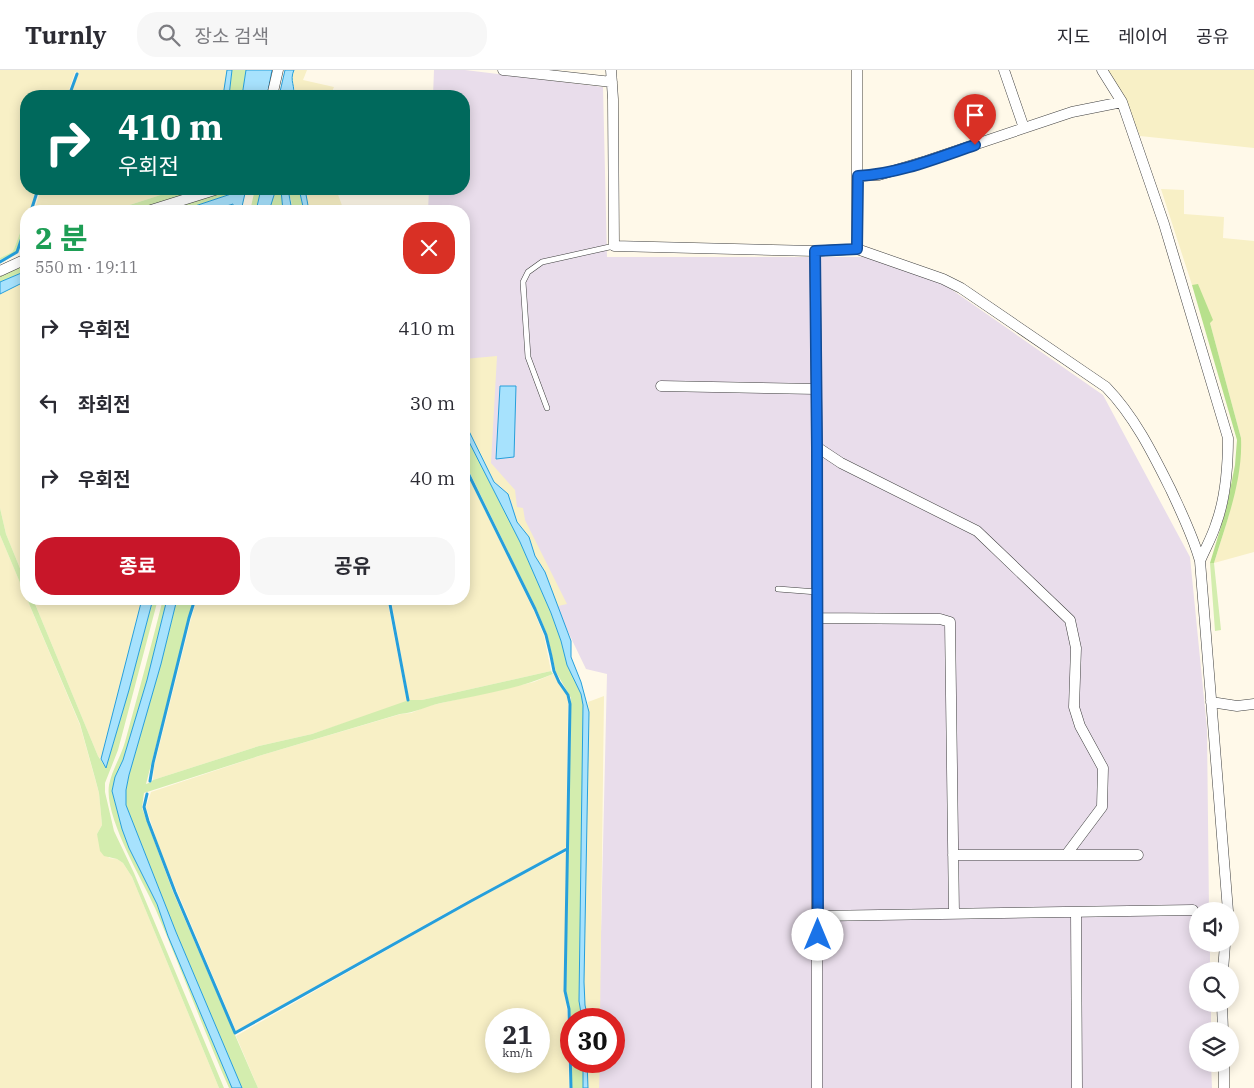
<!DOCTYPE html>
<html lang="ko">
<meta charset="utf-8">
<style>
:root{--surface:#fff;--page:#f7f7f7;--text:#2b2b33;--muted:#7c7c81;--line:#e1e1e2;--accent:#c81629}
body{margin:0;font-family:"IBM Plex Serif","Noto Sans KR",serif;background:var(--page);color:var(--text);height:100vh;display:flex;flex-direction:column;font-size:19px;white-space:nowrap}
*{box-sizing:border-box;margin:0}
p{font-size:16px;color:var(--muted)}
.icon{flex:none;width:28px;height:28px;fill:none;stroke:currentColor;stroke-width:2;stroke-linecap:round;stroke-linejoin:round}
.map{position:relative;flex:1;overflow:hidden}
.sheet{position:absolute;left:20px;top:135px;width:450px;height:400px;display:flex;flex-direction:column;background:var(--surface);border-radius:20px;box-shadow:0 2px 12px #0003}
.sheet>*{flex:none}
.top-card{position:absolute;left:20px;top:20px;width:450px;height:105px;border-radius:20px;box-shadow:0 2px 12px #0003;background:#00695c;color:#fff;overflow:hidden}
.fabs{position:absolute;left:1189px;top:832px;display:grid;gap:10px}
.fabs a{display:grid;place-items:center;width:50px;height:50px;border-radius:50%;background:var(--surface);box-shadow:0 2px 12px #0003;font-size:25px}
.speed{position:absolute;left:485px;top:938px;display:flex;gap:10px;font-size:25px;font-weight:700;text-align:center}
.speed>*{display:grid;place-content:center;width:65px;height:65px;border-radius:50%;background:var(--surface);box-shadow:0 2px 12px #0003;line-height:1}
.speed small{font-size:12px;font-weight:400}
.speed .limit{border:8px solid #d22;background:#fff;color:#111}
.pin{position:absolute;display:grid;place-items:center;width:42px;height:42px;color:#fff;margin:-51px -21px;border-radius:50% 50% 50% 0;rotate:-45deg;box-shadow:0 0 5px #0007}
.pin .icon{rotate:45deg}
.me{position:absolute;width:55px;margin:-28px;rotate:0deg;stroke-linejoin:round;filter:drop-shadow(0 0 4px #0008)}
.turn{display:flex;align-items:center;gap:18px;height:105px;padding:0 15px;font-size:22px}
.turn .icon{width:65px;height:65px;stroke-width:2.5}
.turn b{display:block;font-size:35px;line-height:42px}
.round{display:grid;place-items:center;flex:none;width:52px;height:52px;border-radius:20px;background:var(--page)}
.overview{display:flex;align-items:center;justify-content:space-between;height:85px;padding:0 15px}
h1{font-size:30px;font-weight:700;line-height:38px;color:#1e9e55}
.primary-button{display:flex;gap:10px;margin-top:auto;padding:10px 15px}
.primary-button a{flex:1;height:58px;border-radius:20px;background:var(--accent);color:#fff;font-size:20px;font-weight:700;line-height:58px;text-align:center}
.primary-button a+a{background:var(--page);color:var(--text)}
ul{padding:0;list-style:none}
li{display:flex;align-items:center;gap:15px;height:75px;padding:0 15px}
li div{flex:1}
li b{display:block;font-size:19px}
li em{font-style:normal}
header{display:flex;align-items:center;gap:30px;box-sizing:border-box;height:70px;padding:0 25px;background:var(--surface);border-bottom:1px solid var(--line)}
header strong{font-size:24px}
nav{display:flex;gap:28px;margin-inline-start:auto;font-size:18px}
.search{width:350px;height:45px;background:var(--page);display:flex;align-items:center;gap:12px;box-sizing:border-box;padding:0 18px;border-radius:20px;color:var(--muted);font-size:19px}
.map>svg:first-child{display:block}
</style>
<header>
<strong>Turnly</strong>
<div class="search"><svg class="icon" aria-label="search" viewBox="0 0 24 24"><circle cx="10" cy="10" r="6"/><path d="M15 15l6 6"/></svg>장소 검색</div>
<nav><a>지도</a><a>레이어</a><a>공유</a></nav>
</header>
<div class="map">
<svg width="1254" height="1018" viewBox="0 0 1254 1018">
<rect width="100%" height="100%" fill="#fff9e9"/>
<path fill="#e9ddeb" d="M434 0H465L603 17 607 187H873L945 215 1103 325 1190 487 1207 659 1209 841H1198V874H1210V901H1198V934H1211V961H1198V994H1211L1212 1018H597V991H614V949H599L607 604 586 599 464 346V141H428L429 119H464V26H433Z"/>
<path fill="#f8f0c6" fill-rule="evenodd" d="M0 0H227V6L223 26H70L78 3 75 2 67 26H26V119H37L30 141H26V152H24L14 179 12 182 0 188Z
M294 0H307L303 10 334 17 330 26H293L295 20 291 7Z
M1107 0H1254V78L1140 66 1123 24Z
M41 119H179L111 141H34Z
M305 119H336L344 141H309Z
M1161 119 1184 120V144L1224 147 1223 168 1254 171V482L1214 493 1229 445 1241 368 1210 253 1198 215H1192Z
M26 211V513L6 464 0 438V224Z
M497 286 491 393 515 420 517 437 523 438 525 450 567 534 558 536 555 532 545 502 535 486 529 467 517 452 511 430 502 418 494 412 464 351V289Z
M464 398 533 539 544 566 551 601 422 630H409L391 529H464Z
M0 465 80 655 99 723 102 755 97 764 109 788 117 789 123 793 132 807 219 1018H0Z
M33 529H142L101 689 98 686Z
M197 529H387L407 632 312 664 259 676 153 710 154 697 191 549Z
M553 604 567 626 568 634 566 776 565 779 471 829 236 961 161 783 146 737 151 722 262 685 401 644 411 643 428 636 534 612Z
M604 626 600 949H588L585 935 584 912 589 642 588 632Z
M566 782 564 920 567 940 569 1018H258L236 966 473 831ZM496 949H539V991H496Z
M587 991H600L599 1018H588Z"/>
<path fill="#d3edae" d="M232 0H246L242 26H229Z
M179 119H206L137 141H111Z
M227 119H241L240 121 180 141H153Z
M255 119H261L256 141H250Z
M276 119H299L304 141H292L291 129 281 120 283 141H269Z
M24 152H26L16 182 0 190V188L12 182 14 179Z
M26 191V201L0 212V202Z
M464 362 520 472 551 543 561 571 567 595 581 624 583 635 579 931 582 949H571V978L570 938 566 920 571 628 556 602 547 564 536 538 464 391Z
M0 438 6 464 26 513V527L0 465Z
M1210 493H1214L1221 560 1215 561Z
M27 529H33L98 686 106 698 129 620 153 529H158L118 680 105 713V722L114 761 134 803 224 1018H219L132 807 123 793 117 789 104 786 100 781 97 764 102 755 99 723 95 708 80 654Z
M163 529H167L147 610 123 690 115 707 112 721 122 759 129 778 157 834 168 866 232 1018H229C203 959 181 898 155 838 142 809 104 747 109 715 112 700 121 686 125 672 138 624 151 577 163 529Z
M177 529H194L146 714 151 712 153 710 259 676 312 664 409 630H422L551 601 553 604C518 619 479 625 441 633 427 636 415 643 400 644L262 685 144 723 142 738 173 822 258 1018H242L176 862 126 735V720L129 705 161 594Z
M572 991H583V1018H572Z"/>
<path fill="#b7e08c" d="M1198 214 1213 250 1210 253 1241 368C1243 411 1226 453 1214 493H1210L1226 440 1235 395 1237 370 1192 215Z"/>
<path fill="#a7e2fd" stroke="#269fdb" d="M227 0H232L229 26H223Z
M246 0H272L267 26H242Z
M285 0H294C289 11 296 16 293 26H279Z
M241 119H246L241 141H233V134L211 141H180L240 121Z
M261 119H276L269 141H256Z
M288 119 292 141H283L281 120Z
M299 119H305L309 141H304Z
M26 201V211L0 224V212Z
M500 316H516L514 387 496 389Z
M464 351 494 412 508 424 517 452 529 467 535 486 545 502 571 571V587L581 612 589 642 584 912 585 935 588 949H582L579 931 583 635 581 624 567 595 561 571 551 543 520 472 464 362Z
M142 529H153L129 620 106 698 101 689Z
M167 529H177L161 594 129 705 126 720V735L176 862 242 1018H232L168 866 157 834 129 778 122 759 112 721 115 707 123 690 147 610Z
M583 991H587L588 1018H583Z"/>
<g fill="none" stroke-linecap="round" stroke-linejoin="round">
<path stroke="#269fdb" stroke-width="3" d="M69 26 77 4
M31 141 38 119
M0 192 17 182 26 156
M464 395 535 539 546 565 551 586 554 601 559 612 568 625 570 634 565 921 569 939 571 1018
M389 529 408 630
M150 711 153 693 189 548 195 529
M147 724 144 737 148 751 175 822 235 963 471 831 567 779"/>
<defs>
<path id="lane" d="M547 338 528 287 523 212 528 202 542 192 614 176
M778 519 817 522"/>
<path id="street" d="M503 0 612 12
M611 0 613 29 614 176 815 181 857 179 943 209 961 218 1106 317C1135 347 1153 384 1171 420 1182 444 1193 466 1200 491L1228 841
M1004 0 1024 58
M1102 0 1122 32 1164 154 1228 368C1228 397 1226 427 1216 454 1212 467 1205 479 1200 491
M272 26 278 0
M858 106 879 105 926 91 1072 42 1122 32
M148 141 218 119
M857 179V0
M815 181 817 377V1018
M0 201 26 189
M661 316 816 319
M817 377 841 393 977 461 1070 550 1076 578 1074 637 1080 656 1103 698 1102 737 1066 785
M817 548 940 549 950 552 954 844
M1211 632 1237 636 1254 634
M953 785H1138
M1076 842 1077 1018
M818 846 1193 840
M1223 901 1225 874
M1222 934 1223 961
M1224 994V1018"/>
</defs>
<use href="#lane" stroke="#3e3e3e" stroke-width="6"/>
<use href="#street" stroke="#3e3e3e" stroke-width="11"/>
<use href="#lane" stroke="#fff" stroke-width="5"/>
<use href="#street" stroke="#fff" stroke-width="10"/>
</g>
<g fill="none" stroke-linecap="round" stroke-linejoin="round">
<defs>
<path id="route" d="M818 865 817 377 815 181 857 179 858 106C898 104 937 88 975 75"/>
</defs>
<use href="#route" stroke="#114b97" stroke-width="12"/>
<use href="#route" stroke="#1a73e8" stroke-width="9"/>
</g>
</svg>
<div class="fabs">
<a><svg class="icon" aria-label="sound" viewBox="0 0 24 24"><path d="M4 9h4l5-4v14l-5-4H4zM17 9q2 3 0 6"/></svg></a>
<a><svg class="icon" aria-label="search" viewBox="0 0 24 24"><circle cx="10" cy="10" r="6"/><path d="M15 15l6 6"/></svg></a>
<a><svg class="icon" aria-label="layers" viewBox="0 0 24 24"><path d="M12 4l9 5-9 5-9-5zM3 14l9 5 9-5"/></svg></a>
</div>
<div class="speed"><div>21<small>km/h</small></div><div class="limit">30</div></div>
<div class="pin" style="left:975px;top:75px;background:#d93025"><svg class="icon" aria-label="arrive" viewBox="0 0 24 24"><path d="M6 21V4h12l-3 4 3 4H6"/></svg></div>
<svg class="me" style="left:818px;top:865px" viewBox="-20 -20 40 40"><circle r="19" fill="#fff"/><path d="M0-13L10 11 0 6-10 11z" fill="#1a73e8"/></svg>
<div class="top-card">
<div class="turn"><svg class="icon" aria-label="right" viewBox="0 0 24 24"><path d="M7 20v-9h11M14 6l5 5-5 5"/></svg><div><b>410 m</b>우회전</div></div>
</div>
<section class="sheet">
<div class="overview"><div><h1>2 분</h1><p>550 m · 19:11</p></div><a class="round" style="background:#d93025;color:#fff"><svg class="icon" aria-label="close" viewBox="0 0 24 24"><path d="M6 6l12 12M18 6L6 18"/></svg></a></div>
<ul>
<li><svg class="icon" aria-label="right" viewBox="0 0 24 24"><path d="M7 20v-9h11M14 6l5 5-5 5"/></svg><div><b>우회전</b></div><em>410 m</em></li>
<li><svg class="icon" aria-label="left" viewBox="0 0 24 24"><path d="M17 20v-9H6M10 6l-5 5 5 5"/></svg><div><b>좌회전</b></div><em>30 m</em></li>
<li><svg class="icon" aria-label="right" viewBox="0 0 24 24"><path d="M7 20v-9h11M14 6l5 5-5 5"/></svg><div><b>우회전</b></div><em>40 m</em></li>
</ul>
<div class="primary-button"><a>종료</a><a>공유</a></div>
</section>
</div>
